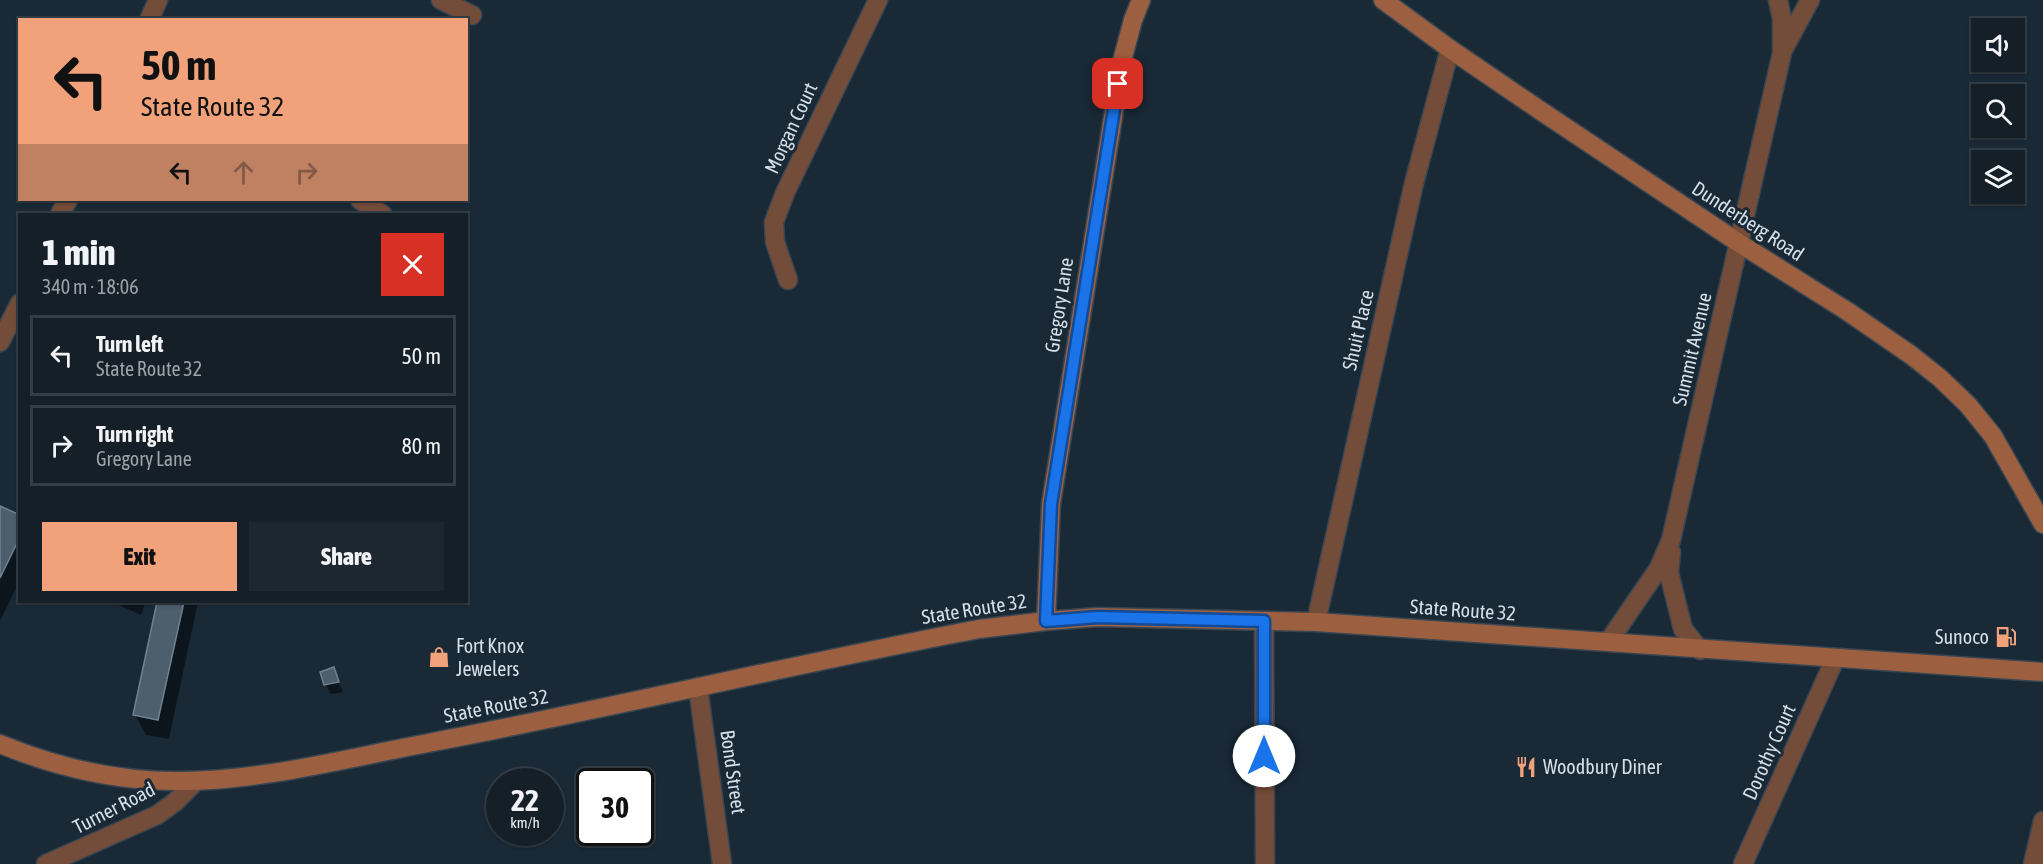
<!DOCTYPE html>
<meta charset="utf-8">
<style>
:root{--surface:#141f28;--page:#1d2730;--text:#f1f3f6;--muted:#9da2a8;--line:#333d45;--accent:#f1a27b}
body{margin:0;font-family:"Asap Condensed",sans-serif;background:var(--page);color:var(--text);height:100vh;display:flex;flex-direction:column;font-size:22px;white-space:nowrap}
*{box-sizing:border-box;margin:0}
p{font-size:20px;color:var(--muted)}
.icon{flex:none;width:33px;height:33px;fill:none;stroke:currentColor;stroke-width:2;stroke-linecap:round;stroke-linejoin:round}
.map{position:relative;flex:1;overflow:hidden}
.side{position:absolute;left:18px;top:213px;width:450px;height:390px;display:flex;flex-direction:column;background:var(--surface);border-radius:0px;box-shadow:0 2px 4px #0004,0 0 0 2px var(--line)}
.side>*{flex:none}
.guide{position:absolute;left:18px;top:18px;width:450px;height:183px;border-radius:0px;box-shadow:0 2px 4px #0004,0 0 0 2px var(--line);background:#f1a27b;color:#111;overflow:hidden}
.buttons{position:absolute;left:1971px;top:18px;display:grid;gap:12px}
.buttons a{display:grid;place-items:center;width:54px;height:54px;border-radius:0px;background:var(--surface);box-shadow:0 2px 4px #0004,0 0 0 2px var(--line);font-size:30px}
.speed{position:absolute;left:486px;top:768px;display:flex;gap:12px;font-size:30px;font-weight:700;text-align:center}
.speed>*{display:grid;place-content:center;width:78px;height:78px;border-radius:50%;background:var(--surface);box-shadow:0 2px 4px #0004,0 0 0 2px var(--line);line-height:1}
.speed small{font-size:15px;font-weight:400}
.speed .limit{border:3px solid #111;border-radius:9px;background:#fff;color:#111}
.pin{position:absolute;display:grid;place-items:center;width:51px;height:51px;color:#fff;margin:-26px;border-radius:12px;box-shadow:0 3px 9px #0006}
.me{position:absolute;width:66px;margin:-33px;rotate:0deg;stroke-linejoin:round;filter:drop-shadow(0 0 4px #0008)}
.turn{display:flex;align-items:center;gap:21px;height:126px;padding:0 24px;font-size:27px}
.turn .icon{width:78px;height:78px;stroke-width:2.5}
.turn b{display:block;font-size:42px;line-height:51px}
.lanes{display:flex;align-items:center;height:57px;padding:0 24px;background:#0003;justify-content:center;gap:30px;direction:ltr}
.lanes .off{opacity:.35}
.round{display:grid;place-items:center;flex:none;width:63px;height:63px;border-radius:0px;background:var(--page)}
.head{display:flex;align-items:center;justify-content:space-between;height:102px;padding:0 24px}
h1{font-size:36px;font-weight:800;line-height:45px}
.button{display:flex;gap:12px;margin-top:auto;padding:12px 24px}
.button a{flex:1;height:69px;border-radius:0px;background:var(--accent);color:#111;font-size:24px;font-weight:800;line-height:69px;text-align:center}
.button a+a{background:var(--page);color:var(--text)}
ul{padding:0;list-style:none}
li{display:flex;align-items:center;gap:18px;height:81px;margin:0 12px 9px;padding:0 12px;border:3px solid var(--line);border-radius:0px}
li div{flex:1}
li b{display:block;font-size:22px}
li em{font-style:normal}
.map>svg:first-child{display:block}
</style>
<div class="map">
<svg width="2043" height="864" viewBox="0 0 2043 864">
<rect width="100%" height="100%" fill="#1a2936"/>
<path fill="#0007" d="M0 507 20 516V580L0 621Z
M112 602H146L141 615Z
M158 602H198L169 739 146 735 135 715Z
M333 669 343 692 331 694 326 685Z"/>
<path fill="#4d5e6d" stroke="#708292" stroke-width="1.5" d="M0 506 20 515V537L0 578Z
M157 602H184L158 720 133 715Z
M334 667 339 682 324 685 320 672Z"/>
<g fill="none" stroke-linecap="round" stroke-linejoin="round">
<defs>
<path id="street" d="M441 0 472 15
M149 20 158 0
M1784 48 1810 0
M360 200 382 214
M60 214 68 200
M788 280 775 242 774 222 785 193 878 0
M0 342 20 303
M1671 552 1669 573 1683 629 1700 650
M1264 621 1265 864
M1316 622 1414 183 1450 49
M1609 641 1659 568 1671 540 1782 53V19L1778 0
M698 687 722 864
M46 864 157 815 175 802 196 781
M1743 864 1835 659
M2033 864 2043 821"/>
<path id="secondary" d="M1383 0 1450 49 1541 111 1739 243 1847 311 1911 355 1940 378 1968 405 1993 436 2043 524
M1046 621 1051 504 1122 61 1133 20 1141 0
M0 744C56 767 114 781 176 781 257 782 348 758 428 743 612 708 795 664 979 629L1046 621 1098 617 1316 622 2043 672"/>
</defs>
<use href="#street" stroke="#384652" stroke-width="21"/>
<use href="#secondary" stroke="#384652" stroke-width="21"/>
<use href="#street" stroke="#734c3a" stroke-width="18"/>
<use href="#secondary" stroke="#9c6041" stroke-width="18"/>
</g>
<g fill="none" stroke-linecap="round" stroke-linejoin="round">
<defs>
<path id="route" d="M1118 84 1051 504 1046 621 1098 617 1264 621V756"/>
</defs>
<use href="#route" stroke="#114b97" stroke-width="15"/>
<use href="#route" stroke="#1a73e8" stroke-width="10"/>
</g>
<defs>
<symbol id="fuel-bare" viewBox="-9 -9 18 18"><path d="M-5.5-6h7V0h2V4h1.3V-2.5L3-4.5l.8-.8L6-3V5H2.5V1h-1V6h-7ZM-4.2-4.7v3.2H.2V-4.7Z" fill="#f1a27b" stroke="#1a2936" stroke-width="2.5" paint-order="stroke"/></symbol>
<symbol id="shop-bare" viewBox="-9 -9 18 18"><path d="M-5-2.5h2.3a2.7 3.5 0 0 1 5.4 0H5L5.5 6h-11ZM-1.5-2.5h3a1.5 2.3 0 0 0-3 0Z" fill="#f1a27b" stroke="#1a2936" stroke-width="2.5" paint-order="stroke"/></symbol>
<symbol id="restaurant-bare" viewBox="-9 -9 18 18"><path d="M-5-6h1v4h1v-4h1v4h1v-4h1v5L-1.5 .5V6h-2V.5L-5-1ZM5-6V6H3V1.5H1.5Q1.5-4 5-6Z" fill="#f1a27b" stroke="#1a2936" stroke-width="2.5" paint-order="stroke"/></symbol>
</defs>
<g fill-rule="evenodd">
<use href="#fuel-bare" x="1991" y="622" width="30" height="30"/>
<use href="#shop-bare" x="424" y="642" width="30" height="30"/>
<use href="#restaurant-bare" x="1511" y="752" width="30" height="30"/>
</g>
<g text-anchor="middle" stroke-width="6" stroke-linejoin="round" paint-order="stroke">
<g font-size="20" fill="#d5dfe7" stroke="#1a2936">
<text transform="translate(791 128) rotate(-65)" y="7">Morgan Court</text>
<text transform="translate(1748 221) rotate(33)" y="7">Dunderberg Road</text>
<text transform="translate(1059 305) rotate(-81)" y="7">Gregory Lane</text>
<text transform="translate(1358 330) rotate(-77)" y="7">Shuit Place</text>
<text transform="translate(1692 349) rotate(-77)" y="7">Summit Avenue</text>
<text transform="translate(974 609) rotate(-9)" y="7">State Route 32</text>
<text transform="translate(1463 610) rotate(4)" y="7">State Route 32</text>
<text transform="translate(496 706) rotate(-11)" y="7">State Route 32</text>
<text transform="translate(1769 752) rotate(-66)" y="7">Dorothy Court</text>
<text transform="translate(733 772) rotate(82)" y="7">Bond Street</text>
<text transform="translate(114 808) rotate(-27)" y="7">Turner Road</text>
</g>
<g font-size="20" fill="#d5dfe7" stroke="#1a2936" text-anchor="start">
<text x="1989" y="644" text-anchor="end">Sunoco</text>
<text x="456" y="653">Fort Knox<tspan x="456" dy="23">Jewelers</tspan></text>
<text x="1543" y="774">Woodbury Diner</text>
</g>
</g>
</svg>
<div class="buttons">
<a><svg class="icon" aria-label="sound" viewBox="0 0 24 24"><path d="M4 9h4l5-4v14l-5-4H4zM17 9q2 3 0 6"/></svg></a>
<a><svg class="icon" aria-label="search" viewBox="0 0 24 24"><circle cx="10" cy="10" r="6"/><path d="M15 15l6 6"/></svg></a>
<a><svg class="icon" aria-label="layers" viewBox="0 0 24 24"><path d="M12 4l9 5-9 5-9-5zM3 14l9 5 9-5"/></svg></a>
</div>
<div class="speed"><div>22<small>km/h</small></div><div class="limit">30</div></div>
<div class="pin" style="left:1118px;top:84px;background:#d93025"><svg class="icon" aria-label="arrive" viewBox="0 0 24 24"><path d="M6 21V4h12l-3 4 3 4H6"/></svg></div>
<svg class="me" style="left:1264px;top:756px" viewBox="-20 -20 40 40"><circle r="19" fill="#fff"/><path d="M0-13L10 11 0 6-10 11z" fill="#1a73e8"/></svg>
<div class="guide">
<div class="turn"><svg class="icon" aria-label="left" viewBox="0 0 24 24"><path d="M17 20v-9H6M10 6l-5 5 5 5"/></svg><div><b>50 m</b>State Route 32</div></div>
<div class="lanes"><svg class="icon" aria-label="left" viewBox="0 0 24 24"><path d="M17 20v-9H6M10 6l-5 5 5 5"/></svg><svg class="icon off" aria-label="ahead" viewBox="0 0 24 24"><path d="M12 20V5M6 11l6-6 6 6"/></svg><svg class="icon off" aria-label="right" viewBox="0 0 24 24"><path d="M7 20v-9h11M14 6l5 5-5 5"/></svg></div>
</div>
<section class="side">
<div class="head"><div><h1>1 min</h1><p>340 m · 18:06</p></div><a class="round" style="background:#d93025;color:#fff"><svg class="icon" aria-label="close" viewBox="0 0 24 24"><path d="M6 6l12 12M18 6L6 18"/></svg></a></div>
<ul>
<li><svg class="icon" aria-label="left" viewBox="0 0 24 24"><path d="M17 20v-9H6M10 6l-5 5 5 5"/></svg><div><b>Turn left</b><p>State Route 32</p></div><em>50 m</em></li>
<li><svg class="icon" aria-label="right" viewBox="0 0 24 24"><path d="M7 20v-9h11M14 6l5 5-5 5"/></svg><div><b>Turn right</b><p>Gregory Lane</p></div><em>80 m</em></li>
</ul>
<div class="button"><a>Exit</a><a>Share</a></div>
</section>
</div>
